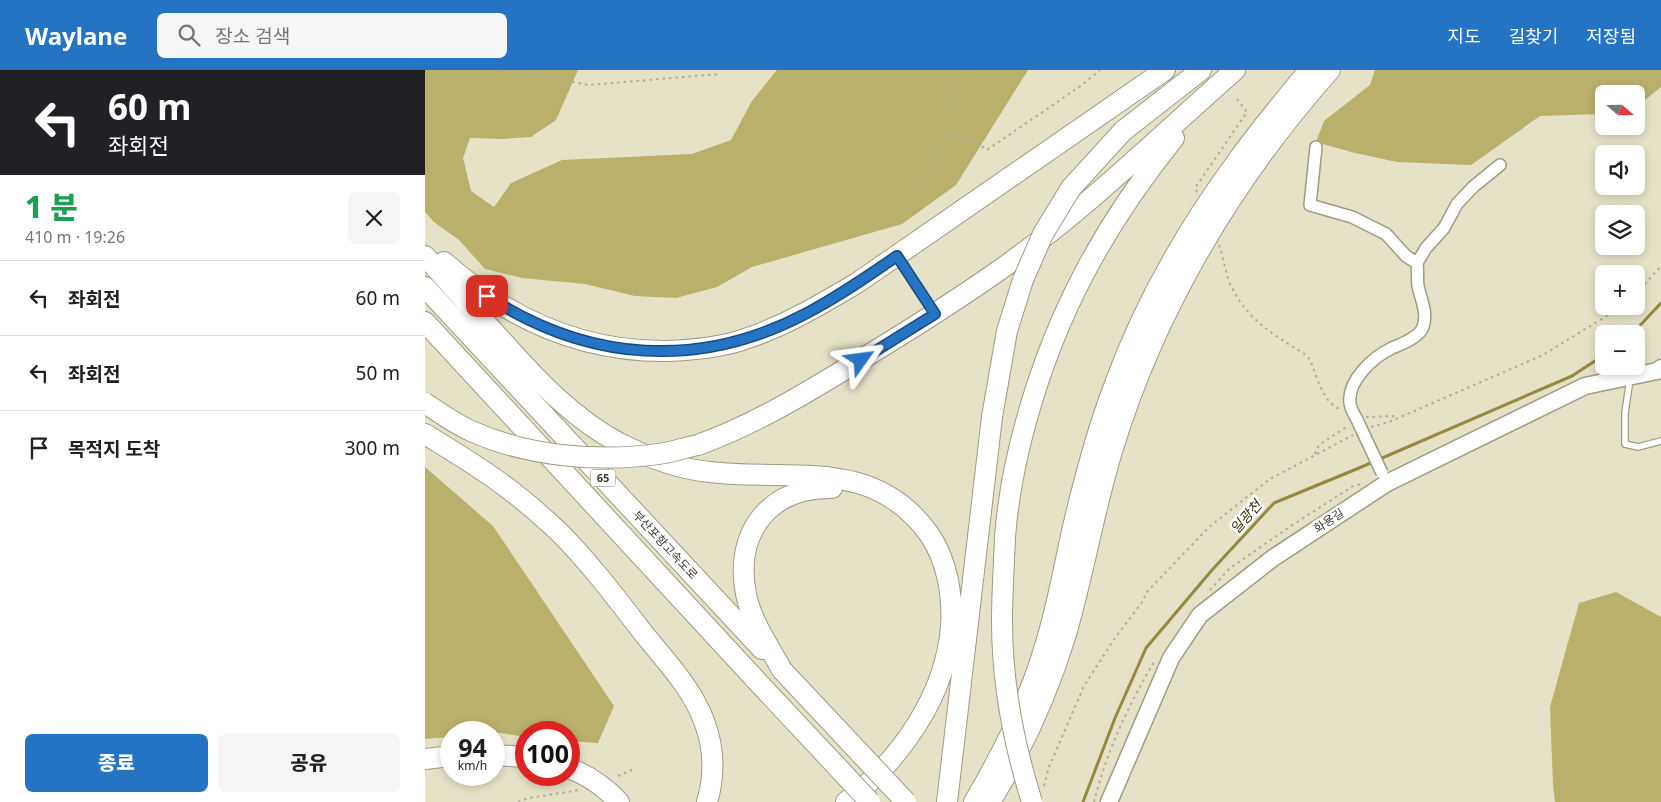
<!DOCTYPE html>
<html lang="ko">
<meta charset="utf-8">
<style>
:root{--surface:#fff;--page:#f6f6f6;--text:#202124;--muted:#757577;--line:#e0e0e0;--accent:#2574c3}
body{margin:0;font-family:"Noto Sans","Noto Sans KR",sans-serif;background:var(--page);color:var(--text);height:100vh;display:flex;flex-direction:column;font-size:19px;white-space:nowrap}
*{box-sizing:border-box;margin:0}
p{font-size:16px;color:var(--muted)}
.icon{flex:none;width:28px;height:28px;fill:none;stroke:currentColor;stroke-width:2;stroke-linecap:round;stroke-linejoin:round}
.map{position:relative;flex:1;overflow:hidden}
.panel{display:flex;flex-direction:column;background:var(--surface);width:425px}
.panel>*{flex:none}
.top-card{background:#202124;color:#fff;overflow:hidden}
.needle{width:32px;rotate:110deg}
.fabs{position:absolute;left:1170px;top:15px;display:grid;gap:10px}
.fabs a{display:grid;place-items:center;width:50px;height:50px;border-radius:8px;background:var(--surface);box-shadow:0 2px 8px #0003;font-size:25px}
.speed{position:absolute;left:15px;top:651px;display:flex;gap:10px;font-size:25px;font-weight:700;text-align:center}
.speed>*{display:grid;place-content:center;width:65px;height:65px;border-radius:50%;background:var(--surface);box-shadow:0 2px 8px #0003;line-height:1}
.speed small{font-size:12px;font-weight:400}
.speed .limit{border:8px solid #d22;background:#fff;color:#111}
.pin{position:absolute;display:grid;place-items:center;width:42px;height:42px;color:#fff;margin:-21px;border-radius:10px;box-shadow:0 2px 8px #0006}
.me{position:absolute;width:55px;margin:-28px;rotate:59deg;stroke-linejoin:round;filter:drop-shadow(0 0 4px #0008)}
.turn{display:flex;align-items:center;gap:18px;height:105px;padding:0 25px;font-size:22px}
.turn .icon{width:65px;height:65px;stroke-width:2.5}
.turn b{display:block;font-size:35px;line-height:42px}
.round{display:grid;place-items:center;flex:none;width:52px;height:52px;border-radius:8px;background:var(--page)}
.summary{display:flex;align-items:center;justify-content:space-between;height:85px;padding:0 25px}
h1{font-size:30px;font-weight:800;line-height:38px;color:#1e9e55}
.button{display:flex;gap:10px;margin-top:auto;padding:10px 25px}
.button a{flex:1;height:58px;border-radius:8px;background:var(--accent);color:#fff;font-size:20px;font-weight:800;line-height:58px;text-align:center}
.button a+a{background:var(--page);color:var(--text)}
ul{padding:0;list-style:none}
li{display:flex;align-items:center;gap:15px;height:75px;padding:0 25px;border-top:1px solid var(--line)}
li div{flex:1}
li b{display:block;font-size:19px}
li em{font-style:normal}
header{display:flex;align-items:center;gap:30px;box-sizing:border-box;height:70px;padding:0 25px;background:var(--accent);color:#fff}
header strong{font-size:24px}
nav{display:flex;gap:28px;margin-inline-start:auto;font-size:18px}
.search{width:350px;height:45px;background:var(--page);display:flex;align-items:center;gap:12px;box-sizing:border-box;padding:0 18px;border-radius:8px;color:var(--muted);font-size:19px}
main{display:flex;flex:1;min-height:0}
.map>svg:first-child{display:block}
</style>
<header>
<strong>Waylane</strong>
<div class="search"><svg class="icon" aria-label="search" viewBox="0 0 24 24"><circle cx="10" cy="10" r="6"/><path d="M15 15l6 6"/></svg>장소 검색</div>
<nav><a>지도</a><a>길찾기</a><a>저장됨</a></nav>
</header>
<main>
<section class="panel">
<div class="top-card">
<div class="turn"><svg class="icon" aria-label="left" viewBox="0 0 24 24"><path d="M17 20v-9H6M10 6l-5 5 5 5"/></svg><div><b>60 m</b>좌회전</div></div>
</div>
<div class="summary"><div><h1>1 분</h1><p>410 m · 19:26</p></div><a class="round"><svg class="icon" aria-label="close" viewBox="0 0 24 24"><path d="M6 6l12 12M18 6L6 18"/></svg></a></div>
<ul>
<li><svg class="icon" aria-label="left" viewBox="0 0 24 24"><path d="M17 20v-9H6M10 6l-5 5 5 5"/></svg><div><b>좌회전</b></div><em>60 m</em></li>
<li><svg class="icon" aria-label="left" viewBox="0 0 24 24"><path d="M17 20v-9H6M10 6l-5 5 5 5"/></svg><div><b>좌회전</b></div><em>50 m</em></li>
<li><svg class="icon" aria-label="arrive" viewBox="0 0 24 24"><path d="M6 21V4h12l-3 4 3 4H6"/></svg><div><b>목적지 도착</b></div><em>300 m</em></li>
</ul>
<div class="button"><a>종료</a><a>공유</a></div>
</section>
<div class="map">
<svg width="1236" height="732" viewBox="0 0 1236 732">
<rect width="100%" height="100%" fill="#e5e2c8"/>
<path fill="#b9b06c" d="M0 0H153L131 50 106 67 76 69 45 68 38 88 46 121 69 137 86 113 137 90 267 84 306 70 327 31 352 0H603L531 115 477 154 327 197 292 217 251 228 210 226 160 214 97 208 60 199 34 170 9 152 0 142Z
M950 0H1236V17L1215 34 1211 36V24H1179V44L1115 46 1046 95 972 92 926 82 891 72 899 51 945 15Z
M0 397 68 456 189 636 173 673 144 671V662H101V667L69 662H26V667L0 669Z
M1191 522 1236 547V732H1130L1128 715 1125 637 1154 533Z"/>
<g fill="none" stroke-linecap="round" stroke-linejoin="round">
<path stroke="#948a3e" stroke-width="3" d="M1207 264 1236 233
M658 732 690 648 721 578 787 500 849 433 934 398 1147 306 1179 285"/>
<defs>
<path id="lane" d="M474 189 508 242
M1205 309 1200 343V374L1213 377 1236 371"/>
<path id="street" d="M891 77 885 135 927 147 961 164 981 186 992 193C993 201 992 209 993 216 996 230 1003 243 998 257 994 268 976 274 967 278 948 287 922 311 925 333 926 342 931 346 934 354
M992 193 1001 178 1019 158 1032 134 1048 117 1075 95"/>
<path id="secondary" d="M684 732 746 588 775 545 848 488 962 413 1160 316 1232 301 1236 298"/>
<path id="highway" d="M698 61 776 0
M0 186C26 215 53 245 80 274 113 311 149 349 194 373 222 387 253 399 285 402 367 412 448 386 504 464 522 490 528 525 526 556 521 626 475 690 421 732
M19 192C83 249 156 282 242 281 267 280 293 278 317 270 358 257 395 235 432 213L740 0
M0 217 337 579
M0 252 330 609
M0 364C29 382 58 399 85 420 102 433 119 448 134 462 165 493 192 529 219 564 240 590 267 618 279 651 289 677 290 705 282 732
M273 375C328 355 378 325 427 295 480 263 533 230 583 194 664 136 735 66 810 0
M580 467C583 427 591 387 602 348 632 241 680 154 749 68
M357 600C344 576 326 551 321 524 309 463 344 417 407 418
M69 685 101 687
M0 689 26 686
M144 698C162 705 180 717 194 732
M522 732 567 347 582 261 598 210
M549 732C575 688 599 641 615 592 630 548 638 502 648 457 659 410 671 364 688 319 717 238 762 159 813 90 835 59 860 30 884 0
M565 732C597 680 623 623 641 564 659 503 669 439 688 378 731 238 808 109 905 0"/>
</defs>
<use href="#lane" stroke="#9e9c83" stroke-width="8"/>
<use href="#street" stroke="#9e9c83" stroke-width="14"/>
<use href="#secondary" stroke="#9e9c83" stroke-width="19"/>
<use href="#highway" stroke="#9e9c83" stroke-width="22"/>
<path stroke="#b0ad98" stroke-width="2" stroke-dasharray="2.5 4" stroke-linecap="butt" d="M70 0 106 4 164 15 294 4
M520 66C540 72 543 65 562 80L657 15 675 0
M772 122 770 118 822 42 812 29
M484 125C488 122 493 118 497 114 508 100 510 81 520 66L517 54 524 28 529 18 537 11 538 3 536 0
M794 175C799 188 800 203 806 216 824 252 848 264 881 285L885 290C893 308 897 333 917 340
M1211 224 1236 196
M941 347 968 346 970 348
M946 357 964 352 1118 285 1198 236
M890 384 894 375 923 356
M785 520 804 499 863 458 928 416 936 414
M193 706 209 699
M619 716 624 697 659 616 690 568 718 531 721 523 784 457 845 409 928 365
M93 732 104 728 155 720
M669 732C681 683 703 636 729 592"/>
<use href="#lane" stroke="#fff" stroke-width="5.5"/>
<use href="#street" stroke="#fff" stroke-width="11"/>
<use href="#secondary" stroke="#fff" stroke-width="16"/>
<use href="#highway" stroke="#fff" stroke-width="20"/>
<defs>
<path id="street-bridge" d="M934 354 957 403"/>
<path id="highway-bridge" d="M598 210 618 164 646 118 698 61
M0 333C15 343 30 354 46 361 104 387 177 393 240 383 251 381 262 377 273 375
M580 467C579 495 577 523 577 551 577 612 589 675 607 732
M357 600 481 732
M330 609 445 732"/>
</defs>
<use href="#street-bridge" stroke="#9e9c83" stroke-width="14" stroke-linecap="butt"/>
<use href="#highway-bridge" stroke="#9e9c83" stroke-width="22" stroke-linecap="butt"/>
<use href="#street-bridge" stroke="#fff" stroke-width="11"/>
<use href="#highway-bridge" stroke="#fff" stroke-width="20"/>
</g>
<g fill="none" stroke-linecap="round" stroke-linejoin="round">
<defs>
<path id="route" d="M62 226C163 292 275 300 382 243 414 226 443 206 472 186L510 244 436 290"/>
</defs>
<use href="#route" stroke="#184b7f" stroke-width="12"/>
<use href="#route" stroke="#2574c3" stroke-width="9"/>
</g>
<g text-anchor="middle" stroke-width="5" stroke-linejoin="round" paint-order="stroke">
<rect fill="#fff" stroke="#75746d" stroke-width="1" x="165.5" y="399.5" width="25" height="17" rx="4"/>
<g font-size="11" font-weight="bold" fill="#3a392e">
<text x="178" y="412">65</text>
</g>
<g font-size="12" fill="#3a392e" stroke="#fff">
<text transform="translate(904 451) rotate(-33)" y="4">화용길</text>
<text transform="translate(240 475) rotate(47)" y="4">부산포항고속도로</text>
</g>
<g font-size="14" font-style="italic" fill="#36310f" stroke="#fff">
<text transform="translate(821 447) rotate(-49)" y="5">일광천</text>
</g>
</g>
</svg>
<div class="fabs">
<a><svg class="needle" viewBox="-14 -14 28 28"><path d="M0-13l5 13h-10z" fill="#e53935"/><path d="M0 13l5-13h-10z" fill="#757577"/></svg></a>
<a><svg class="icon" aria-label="sound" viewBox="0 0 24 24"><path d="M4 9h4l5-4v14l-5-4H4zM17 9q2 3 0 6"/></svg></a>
<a><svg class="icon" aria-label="layers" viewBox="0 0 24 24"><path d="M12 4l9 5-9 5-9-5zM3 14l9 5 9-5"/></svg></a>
<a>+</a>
<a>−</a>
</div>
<div class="speed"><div>94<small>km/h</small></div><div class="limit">100</div></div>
<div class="pin" style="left:62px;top:226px;background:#d93025"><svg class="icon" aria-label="arrive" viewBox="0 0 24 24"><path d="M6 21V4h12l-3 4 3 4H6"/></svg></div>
<svg class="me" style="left:436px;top:290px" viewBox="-20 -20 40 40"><path d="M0-17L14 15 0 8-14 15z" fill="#2574c3" stroke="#fff" stroke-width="4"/></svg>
</div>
</main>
